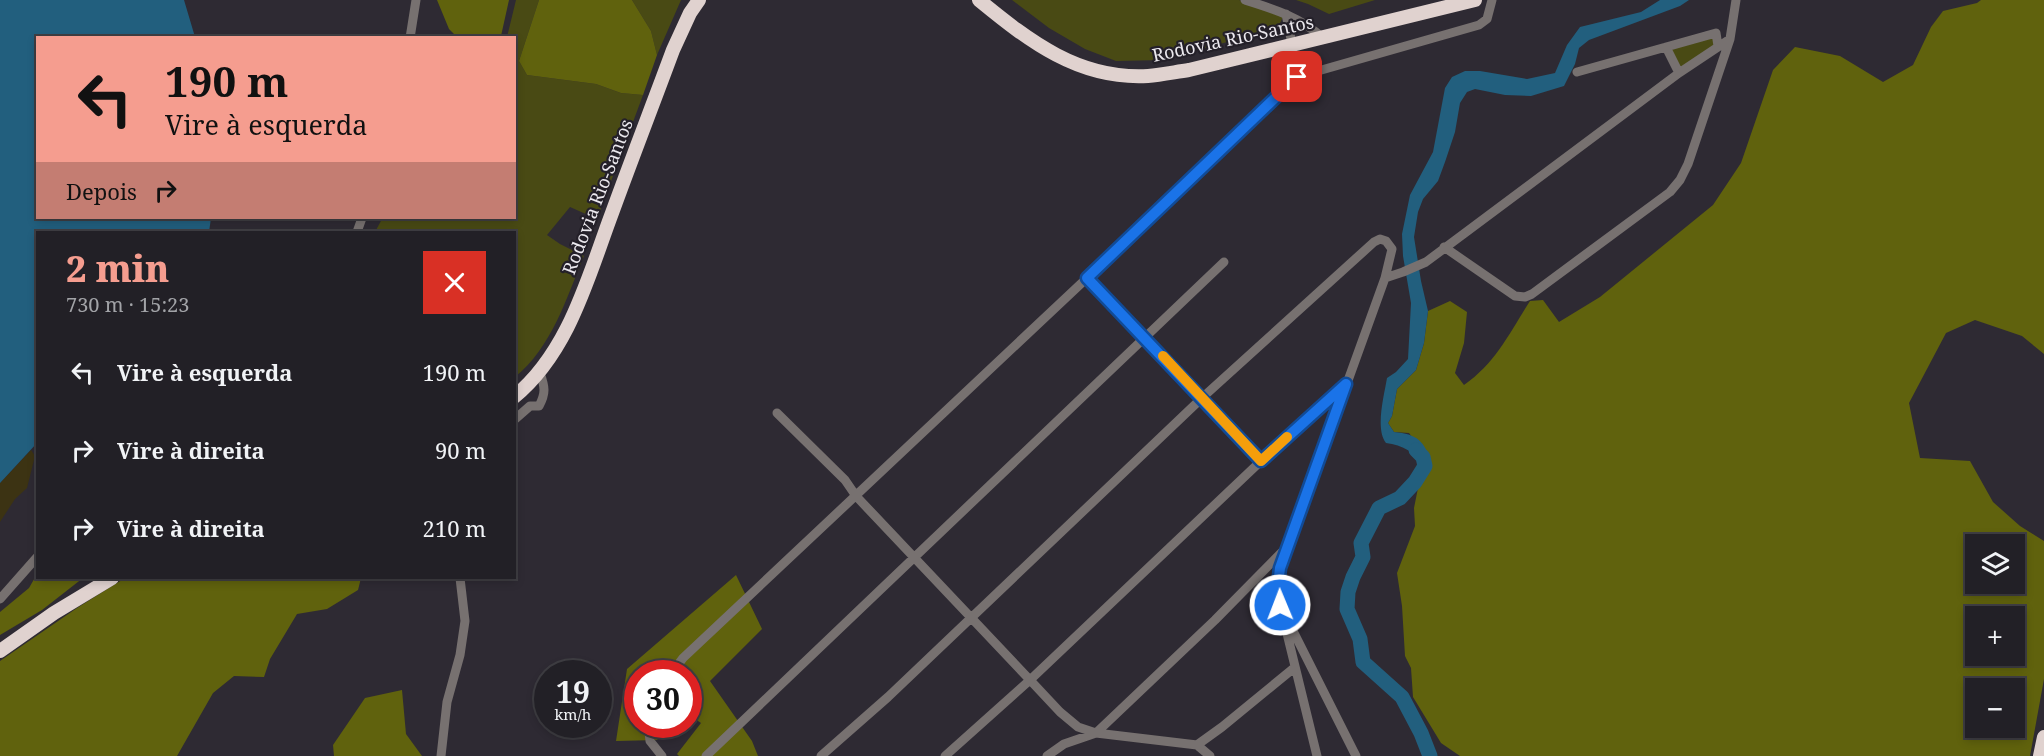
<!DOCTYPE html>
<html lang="pt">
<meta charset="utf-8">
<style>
:root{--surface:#222026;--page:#2a282e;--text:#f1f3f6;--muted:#a2a3a7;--line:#3f3e43;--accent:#f59d8f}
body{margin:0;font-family:"Noto Serif",serif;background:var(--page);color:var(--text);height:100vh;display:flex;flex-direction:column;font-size:22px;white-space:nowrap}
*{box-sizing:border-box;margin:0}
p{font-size:20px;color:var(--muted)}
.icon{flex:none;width:33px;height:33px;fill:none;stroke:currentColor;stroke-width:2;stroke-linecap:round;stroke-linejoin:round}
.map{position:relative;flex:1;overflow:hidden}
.sheet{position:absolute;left:36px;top:231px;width:480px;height:348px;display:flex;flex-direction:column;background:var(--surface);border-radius:0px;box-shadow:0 3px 9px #0003,0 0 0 2px var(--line)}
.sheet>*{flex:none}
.top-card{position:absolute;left:36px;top:36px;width:480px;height:183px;border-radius:0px;box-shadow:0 3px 9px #0003,0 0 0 2px var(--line);background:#f59d8f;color:#111;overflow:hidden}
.tools{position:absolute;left:1965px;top:534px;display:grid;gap:12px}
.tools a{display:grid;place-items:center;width:60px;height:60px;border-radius:0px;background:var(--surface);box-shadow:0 3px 9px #0003,0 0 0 2px var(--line);font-size:30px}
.speed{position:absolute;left:534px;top:660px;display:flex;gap:12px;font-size:30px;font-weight:700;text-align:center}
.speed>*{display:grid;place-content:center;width:78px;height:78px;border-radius:50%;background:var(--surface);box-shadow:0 3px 9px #0003,0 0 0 2px var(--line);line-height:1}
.speed small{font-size:15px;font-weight:400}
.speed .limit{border:9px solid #d22;background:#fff;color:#111}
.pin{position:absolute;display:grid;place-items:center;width:51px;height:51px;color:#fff;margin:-26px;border-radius:12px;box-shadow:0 3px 9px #0006}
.me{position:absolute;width:66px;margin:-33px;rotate:359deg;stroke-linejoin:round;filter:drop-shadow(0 0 4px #0008)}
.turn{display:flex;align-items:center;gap:21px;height:126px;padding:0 30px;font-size:27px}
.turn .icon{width:78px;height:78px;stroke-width:2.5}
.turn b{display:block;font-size:42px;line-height:51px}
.then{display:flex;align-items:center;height:57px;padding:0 30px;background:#0003;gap:12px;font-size:22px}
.round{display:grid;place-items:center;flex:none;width:63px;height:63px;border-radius:0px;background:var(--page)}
.overview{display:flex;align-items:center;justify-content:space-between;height:102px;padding:0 30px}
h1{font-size:36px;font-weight:800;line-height:45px;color:var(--accent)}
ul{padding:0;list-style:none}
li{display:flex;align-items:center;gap:18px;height:78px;padding:0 30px}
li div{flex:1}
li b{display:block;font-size:22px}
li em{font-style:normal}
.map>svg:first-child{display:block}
</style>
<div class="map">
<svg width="2044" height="756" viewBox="0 0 2044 756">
<rect width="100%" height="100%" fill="#2e2a33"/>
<path fill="#494a14" d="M516 0H539L519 61 527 75 596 84 621 93 643 95 597 219 570 207 547 235 560 244 584 256C566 299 552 347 515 377L514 232H375L382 219 387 218H514V38L507 37Z
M632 0H681L657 55 651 31Z
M1012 0H1239L1277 12 1283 17 1277 29 1270 32 1268 27 1260 29 1259 33 1163 60 1116 61 1085 49 1049 28Z
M1296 0H1375L1329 14 1308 4Z
M1715 36 1716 45 1679 70 1668 49Z"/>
<path fill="#60620d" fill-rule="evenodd" d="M437 0H509L501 36 457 37 449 29Z
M539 0H632L651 31 657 55 643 95 621 93 596 84 527 75 519 61Z
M1981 0H2044V354L2022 336 1975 320 1946 333 1909 403 1920 458 1970 461 1993 502 2020 526 2044 541V679L2030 756H1460L1441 743 1413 697 1411 668 1405 656 1402 606 1397 573 1415 526 1414 508 1419 483 1431 463 1409 433 1394 432 1388 423 1392 416 1397 389 1416 370 1424 343 1428 311 1450 301 1467 312 1464 343 1455 373 1464 385C1496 363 1510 332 1530 301L1543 300 1559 322 1600 297 1713 205 1741 163 1773 70 1795 47 1840 56 1883 82 1913 65 1931 27 1943 11 1977 3ZM1976 544H2014V584H1976ZM1976 616H2014V656H1976ZM1976 688H2014V728H1976Z
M37 574 38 578H83L42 610 0 635V612L29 588Z
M736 575 762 629 710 681 752 741 758 756H679L677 754 701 723 689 715 688 674H638V724L669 725 657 740 616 741 627 669Z
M125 578H361L358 590 327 609 297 614 270 659 264 677 234 676 213 693 177 756H0V661L77 608Z
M402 690 406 734 422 756H334L333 745 365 698Z"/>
<path fill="#3c3313" d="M31 450 35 456 27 488 15 499 0 522V483Z"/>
<path fill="#225f7e" d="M0 0H184L195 37 38 38V218H211L209 232H38L37 443 0 483Z
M1660 0H1689L1680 6 1589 40 1579 48 1575 64 1564 86 1531 96 1505 95 1475 89 1467 92 1460 103 1455 132 1445 162 1438 181 1423 199 1418 212 1414 237 1421 281 1428 311 1424 343 1416 370 1397 389 1392 416 1388 423 1394 432C1417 434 1425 441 1431 463L1425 466C1417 453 1402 445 1386 443 1375 429 1384 396 1387 378L1396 372 1408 359 1411 303 1403 256 1402 234 1410 195 1433 152 1445 88 1452 77 1465 71H1480L1527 79 1555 73 1567 45 1580 27 1641 12Z"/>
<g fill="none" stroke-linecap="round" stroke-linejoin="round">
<path stroke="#225f7e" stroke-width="15" d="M1416 450 1423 457 1425 466 1415 482 1400 498 1379 508 1361 543 1363 557 1353 577 1348 592 1347 609 1360 639 1363 662 1402 697 1421 733 1430 756"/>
<path stroke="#777170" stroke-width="9" d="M1245 0C1274 9 1300 17 1323 38
M1286 14 1292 44
M410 38 416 0
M1666 47 1679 73
M1577 72 1716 33 1718 46
M357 232 362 218
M1444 247 1515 296 1525 297 1532 294 1670 192 1680 180 1688 164 1730 39
M1087 278 1261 461
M777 413 845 480 856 496 1030 680 945 756
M514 420 530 406H539C546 393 545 387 540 373
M1285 549 1215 620 1096 733 1078 727 1060 712 1030 680 1261 461 1345 385
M0 599 38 556
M1287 619 1356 756
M671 674 683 658 1087 278 1297 77 1479 25 1487 19 1492 0
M648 724 650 741 662 756
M441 756 447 702 460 655 465 621 460 578
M706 756 1224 262
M821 756 888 697 1203 397 1374 242 1380 239 1386 241 1392 249 1385 278
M1047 756 1064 744 1096 733 1197 745
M1210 756 1197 745 1222 727 1294 668
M1317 756 1280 605 1278 585 1280 569 1385 278 1403 272 1426 262 1679 73 1730 39 1736 0"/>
<path stroke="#e0d2cf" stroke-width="14" d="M979 0C1029 41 1079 80 1148 76 1161 75 1175 72 1189 70L1475 0
M514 397C569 352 588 277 612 213 632 158 653 104 673 50L690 13 699 0
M0 651 54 613 112 578
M2040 756 2044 737"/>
</g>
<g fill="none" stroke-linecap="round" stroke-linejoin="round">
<defs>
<path id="route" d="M1280 605 1278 585 1280 568 1346 384 1261 461 1087 278 1297 77"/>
</defs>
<use href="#route" stroke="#114b97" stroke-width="15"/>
<use href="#route" stroke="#1a73e8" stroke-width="10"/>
<path stroke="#f59e0b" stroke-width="10" d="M1163 356 1261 461 1287 437"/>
</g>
<g text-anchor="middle" stroke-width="4.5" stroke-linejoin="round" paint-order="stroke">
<g font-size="18" fill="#ebe8ee" stroke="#242029">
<text transform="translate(1233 39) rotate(-12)" y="6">Rodovia Rio-Santos</text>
<text transform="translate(598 197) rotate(-69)" y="6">Rodovia Rio-Santos</text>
</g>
</g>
</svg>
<div class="tools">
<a><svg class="icon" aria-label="layers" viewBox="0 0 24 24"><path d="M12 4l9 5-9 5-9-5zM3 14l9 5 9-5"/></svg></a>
<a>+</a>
<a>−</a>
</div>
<div class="speed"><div>19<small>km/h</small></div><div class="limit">30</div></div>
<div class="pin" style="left:1297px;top:77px;background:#d93025"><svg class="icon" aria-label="arrive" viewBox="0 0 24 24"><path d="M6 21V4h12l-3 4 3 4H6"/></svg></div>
<svg class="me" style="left:1280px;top:605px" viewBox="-20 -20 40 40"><circle r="17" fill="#1a73e8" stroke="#fff" stroke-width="3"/><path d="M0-11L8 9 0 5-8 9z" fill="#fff"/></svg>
<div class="top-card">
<div class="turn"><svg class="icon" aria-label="left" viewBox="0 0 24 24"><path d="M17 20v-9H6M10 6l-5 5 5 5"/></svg><div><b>190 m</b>Vire à esquerda</div></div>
<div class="then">Depois<svg class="icon" aria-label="right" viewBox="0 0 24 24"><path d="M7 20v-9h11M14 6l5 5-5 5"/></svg></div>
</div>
<section class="sheet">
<div class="overview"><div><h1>2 min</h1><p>730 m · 15:23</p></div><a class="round" style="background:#d93025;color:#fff"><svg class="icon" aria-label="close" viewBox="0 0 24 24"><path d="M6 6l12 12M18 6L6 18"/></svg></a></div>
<ul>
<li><svg class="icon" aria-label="left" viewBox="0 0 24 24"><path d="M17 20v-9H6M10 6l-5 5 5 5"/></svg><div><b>Vire à esquerda</b></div><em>190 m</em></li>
<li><svg class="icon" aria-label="right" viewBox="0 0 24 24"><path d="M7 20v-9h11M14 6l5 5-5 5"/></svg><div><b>Vire à direita</b></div><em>90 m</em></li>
<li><svg class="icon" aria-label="right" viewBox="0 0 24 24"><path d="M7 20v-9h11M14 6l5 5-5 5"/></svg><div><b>Vire à direita</b></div><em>210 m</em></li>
</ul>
</section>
</div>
